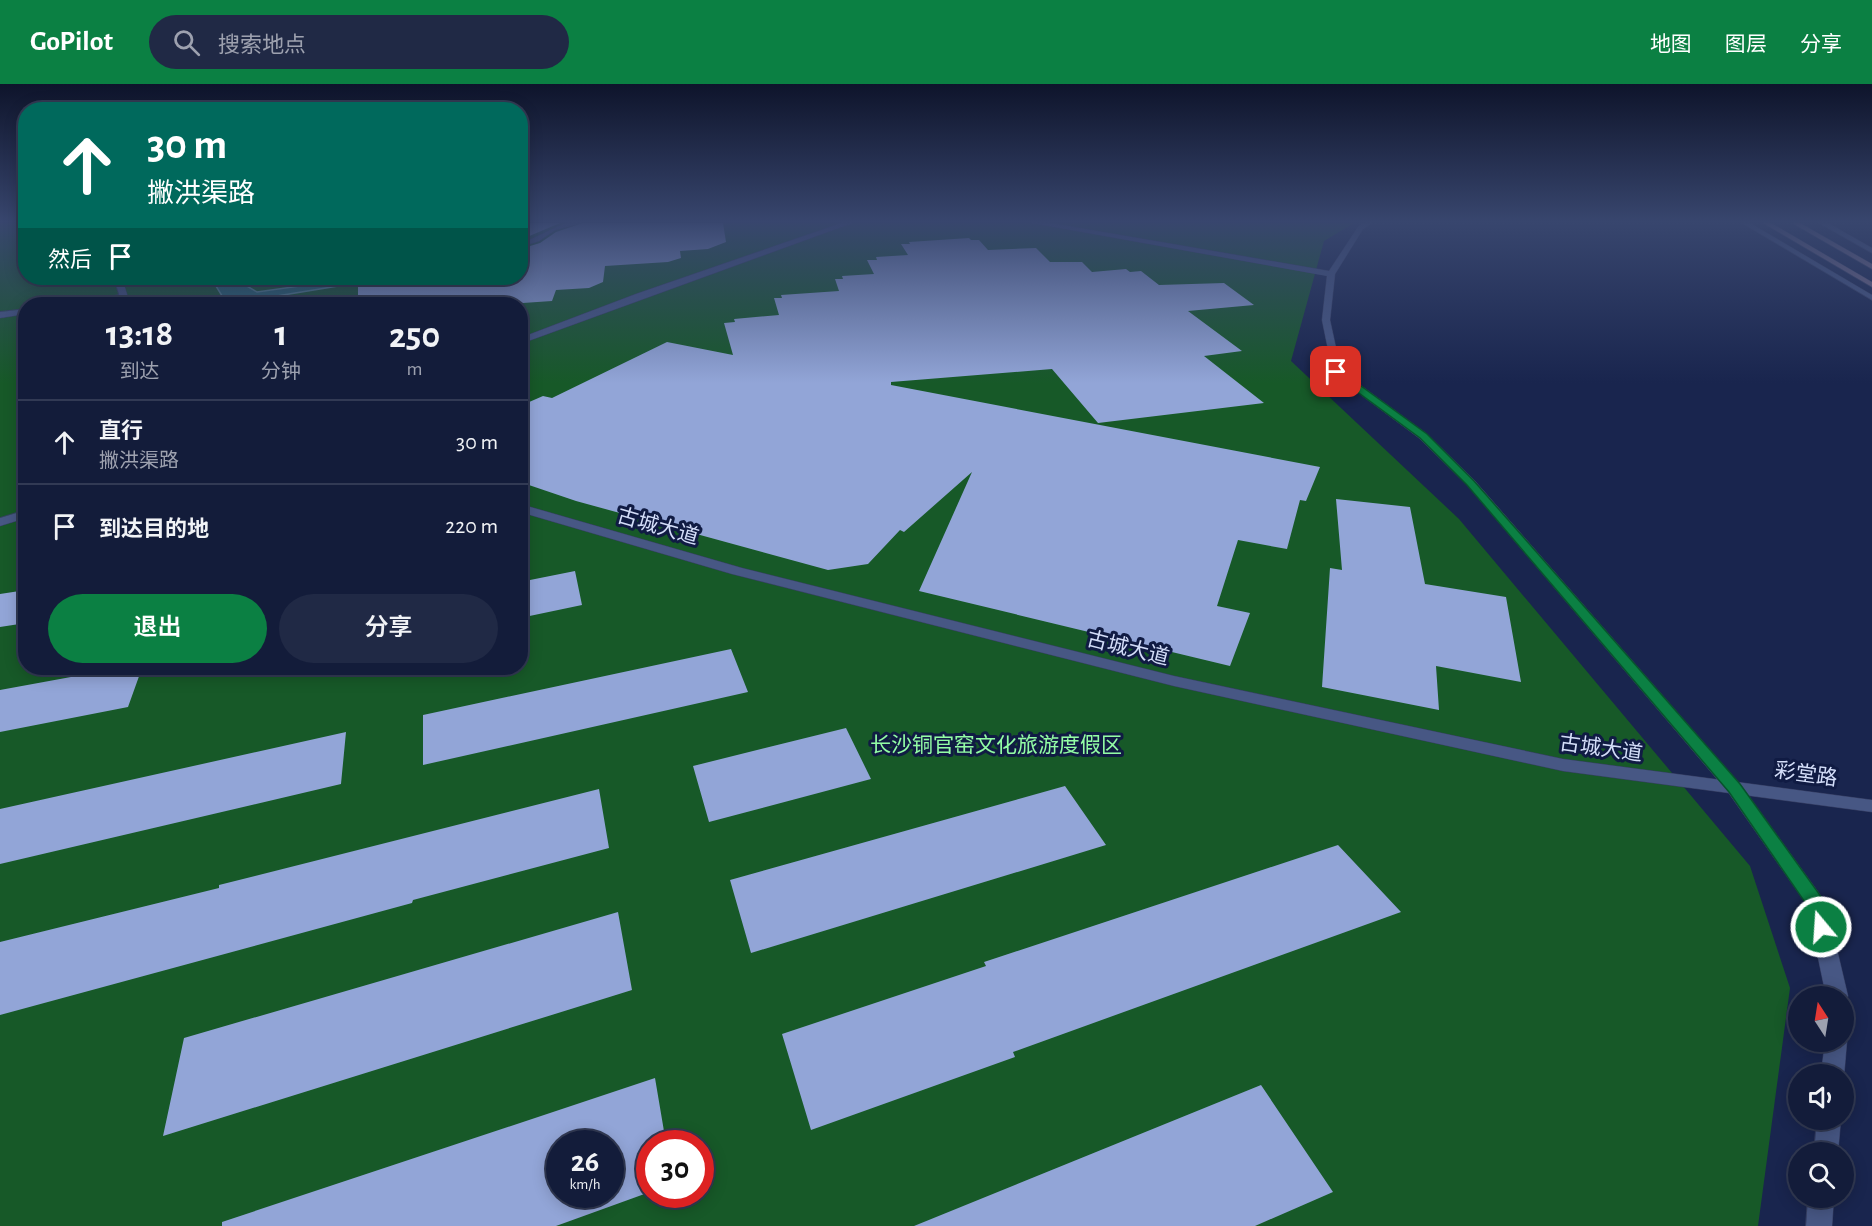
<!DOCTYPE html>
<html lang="zh">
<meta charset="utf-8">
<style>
:root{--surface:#131c3a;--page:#202945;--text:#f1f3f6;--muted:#9da1af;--line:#323a54;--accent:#0b8043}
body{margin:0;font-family:"Alegreya Sans","Noto Sans SC",sans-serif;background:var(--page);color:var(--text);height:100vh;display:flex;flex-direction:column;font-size:22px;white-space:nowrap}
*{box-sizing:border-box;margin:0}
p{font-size:20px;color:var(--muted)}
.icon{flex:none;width:33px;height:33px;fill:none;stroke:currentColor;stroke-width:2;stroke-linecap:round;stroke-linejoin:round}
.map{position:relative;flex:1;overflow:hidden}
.details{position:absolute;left:18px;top:213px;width:510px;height:378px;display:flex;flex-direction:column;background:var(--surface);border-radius:24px;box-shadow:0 3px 15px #0003,0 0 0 2px var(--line)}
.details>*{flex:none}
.guide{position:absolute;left:18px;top:18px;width:510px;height:183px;border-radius:24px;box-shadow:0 3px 15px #0003,0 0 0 2px var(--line);background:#00695c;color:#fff;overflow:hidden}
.needle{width:39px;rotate:348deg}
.controls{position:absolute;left:1788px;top:902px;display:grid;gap:12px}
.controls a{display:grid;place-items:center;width:66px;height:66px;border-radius:50%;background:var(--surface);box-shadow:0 3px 15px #0003,0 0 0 2px var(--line);font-size:30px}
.speed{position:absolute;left:546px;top:1046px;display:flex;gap:12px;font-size:30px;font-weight:700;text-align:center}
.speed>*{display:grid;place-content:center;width:78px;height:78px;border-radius:50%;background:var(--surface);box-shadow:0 3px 15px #0003,0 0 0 2px var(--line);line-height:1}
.speed small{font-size:15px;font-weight:400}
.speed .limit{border:9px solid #d22;background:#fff;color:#111}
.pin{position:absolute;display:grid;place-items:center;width:51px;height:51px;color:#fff;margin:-26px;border-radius:12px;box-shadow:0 3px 9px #0006}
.me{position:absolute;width:66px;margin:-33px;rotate:342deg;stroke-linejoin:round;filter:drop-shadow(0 0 4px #0008)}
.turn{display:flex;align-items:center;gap:21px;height:126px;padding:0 30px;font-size:27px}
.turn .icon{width:78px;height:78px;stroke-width:2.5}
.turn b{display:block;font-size:42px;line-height:51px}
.then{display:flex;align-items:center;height:57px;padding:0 30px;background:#0003;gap:12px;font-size:22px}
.eta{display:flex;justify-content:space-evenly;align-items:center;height:102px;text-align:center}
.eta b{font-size:36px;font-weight:600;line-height:42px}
.primary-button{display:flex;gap:12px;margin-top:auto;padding:12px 30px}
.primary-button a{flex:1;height:69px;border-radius:36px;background:var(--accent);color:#fff;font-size:24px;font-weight:600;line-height:69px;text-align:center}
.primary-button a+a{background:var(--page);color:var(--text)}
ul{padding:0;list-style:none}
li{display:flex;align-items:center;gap:18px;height:84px;padding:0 30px;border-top:2px solid var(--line)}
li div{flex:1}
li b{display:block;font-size:22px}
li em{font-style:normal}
header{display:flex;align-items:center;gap:36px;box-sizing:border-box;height:84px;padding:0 30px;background:var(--accent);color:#fff}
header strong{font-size:28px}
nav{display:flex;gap:33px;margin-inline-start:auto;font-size:21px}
.search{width:420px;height:54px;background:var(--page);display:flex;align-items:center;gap:15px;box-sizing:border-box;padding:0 21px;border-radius:33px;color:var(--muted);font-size:22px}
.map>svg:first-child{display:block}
</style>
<header>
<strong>GoPilot</strong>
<div class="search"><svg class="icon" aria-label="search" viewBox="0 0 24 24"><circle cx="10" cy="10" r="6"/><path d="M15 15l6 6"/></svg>搜索地点</div>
<nav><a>地图</a><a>图层</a><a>分享</a></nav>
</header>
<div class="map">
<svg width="1872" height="1142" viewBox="0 0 1872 1142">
<rect width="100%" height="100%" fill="#19254e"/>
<path fill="#175928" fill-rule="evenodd" d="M0 139H25L26 194H520L521 139H1354L1324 157 1291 277 1459 435 1750 782 1790 904 1758 1142H0ZM26 220H520V584H26ZM560 1059H610V1110H560ZM650 1059H700V1110H650Z"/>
<path fill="#286972" stroke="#5b8c9a" stroke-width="1.5" d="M211 194H242L245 201 257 208 357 194H387L265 214 264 220H227Z"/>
<path fill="#92a5d7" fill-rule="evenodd" d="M520 139H560L520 156Z
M583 139H723L726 158 708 165 680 167 681 174 668 178 605 182 603 198 589 204 556 206 552 217 508 220H358V202L473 195 490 197 520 194V165L540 159 556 148Z
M969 154 971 156H979L988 166 1036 164 1050 178H1082L1092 188 1126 185 1130 188 1141 187 1159 201 1224 199 1254 221 1188 227 1242 267 1204 272 1264 319 1098 339 1052 285 891 298V301L1320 383 1306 417 1300 416 1287 465 1238 456 1217 522 1250 529 1230 582 919 507 972 388 904 448 900 446 868 480 828 486 576 417 520 398V322L543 312 552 314 667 258 733 271 724 239 735 238 734 235 779 231 774 214H782L781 211 839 207 835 195H843L842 192 874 190 867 176H877L876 173 908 171 901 160H910L909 158Z
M1336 415 1410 423 1425 500 1506 513 1521 598 1436 582 1439 626 1322 603 1330 484 1342 486Z
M575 487 582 521 520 534V498Z
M26 506V539L0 543V510Z
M731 565 748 608 423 681V631Z
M120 584H142L128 623 0 648V606Z
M846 644 871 695 709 738 693 682Z
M346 648 341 700 0 780V725Z
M1065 702 1106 761 751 869 730 796Z
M599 705 609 764 413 816 412 819 0 931V858L219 804V801Z
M1338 761 1401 828 1013 968 1015 973 811 1046 782 950 986 882 984 878Z
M618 828 632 906 163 1052 184 954Z
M655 994 666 1059H650V1108L556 1142H222V1138ZM560 1059H610V1110H560Z
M1261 1001 1333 1108 1255 1142H914Z"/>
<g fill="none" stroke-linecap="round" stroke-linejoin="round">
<defs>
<path id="minor" d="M568 139H581L555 146 539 157 520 163V159C538 154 551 144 568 139Z
M1033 139H1050L1329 187 1358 143 1363 139H1372L1363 145 1335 190 1330 236 1341 287 1427 350 1475 397 1740 700 1826 819 1848 912 1845 919 1844 912H1826L1807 821 1728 708 1467 401 1419 354 1333 290 1322 236 1327 192Z
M123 210H126V214L82 220H65Z
M26 225V230L0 234V228Z
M1844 950 1847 957 1844 992V990H1821L1825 957H1844Z
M1817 1035H1841L1838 1068H1814Z
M1808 1113H1834L1832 1142H1806Z"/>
<path id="tertiary" d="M842 139H852L520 260V254L636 210Z
M1742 139H1750L1872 211V216Z
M1819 139H1828L1872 164V169Z
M114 194H122L130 220H122Z
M520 420 742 484 1174 592 1563 675 1872 716V728L1563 687 1174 602 732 490 520 428Z
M26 426V434L0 442V434Z"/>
<path id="secondary" d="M1763 139H1771L1872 198V203Z
M1792 139H1800L1872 180V185Z"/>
</defs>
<use href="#minor" stroke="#363e62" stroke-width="1"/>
<use href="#tertiary" stroke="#363e62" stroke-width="1"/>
<use href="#secondary" stroke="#363e62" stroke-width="1"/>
<use href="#minor" fill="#475784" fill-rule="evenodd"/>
<use href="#tertiary" fill="#475784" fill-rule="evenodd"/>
<use href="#secondary" fill="#7a6c88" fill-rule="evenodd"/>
</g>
<linearGradient id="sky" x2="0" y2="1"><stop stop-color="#0e142b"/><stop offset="0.46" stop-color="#38466e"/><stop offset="1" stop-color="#38466e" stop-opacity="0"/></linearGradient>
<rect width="1872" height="299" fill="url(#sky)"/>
<path fill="#0b8043" stroke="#07532c" stroke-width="1.5" d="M1333 286H1339L1427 350 1474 397 1740 700 1822 814 1831 843 1828 848 1821 850 1815 848 1807 821 1729 708 1467 401 1420 354 1333 290Z"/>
<g text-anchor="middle" stroke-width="6" stroke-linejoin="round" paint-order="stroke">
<g font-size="21" fill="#d3ddf8" stroke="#101b43">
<text transform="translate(658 442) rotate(16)" y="7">古城大道</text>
<text transform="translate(1128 564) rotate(14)" y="7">古城大道</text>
<text transform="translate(1601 664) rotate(8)" y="7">古城大道</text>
<text transform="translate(1806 690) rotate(8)" y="7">彩堂路</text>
</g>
<g font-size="21" fill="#93fda5" stroke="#101b43">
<text x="996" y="668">长沙铜官窑文化旅游度假区</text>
</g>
</g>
</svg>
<div class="controls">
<a><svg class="needle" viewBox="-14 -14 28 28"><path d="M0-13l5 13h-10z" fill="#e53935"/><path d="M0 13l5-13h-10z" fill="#9da1af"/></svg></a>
<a><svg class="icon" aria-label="sound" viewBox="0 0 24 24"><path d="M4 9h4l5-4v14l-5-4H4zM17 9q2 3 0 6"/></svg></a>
<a><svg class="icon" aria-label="search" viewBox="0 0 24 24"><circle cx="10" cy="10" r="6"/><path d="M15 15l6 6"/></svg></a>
</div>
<div class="speed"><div>26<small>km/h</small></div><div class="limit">30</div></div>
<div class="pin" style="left:1336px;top:288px;background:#d93025"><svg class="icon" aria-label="arrive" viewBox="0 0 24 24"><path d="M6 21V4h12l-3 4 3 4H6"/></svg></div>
<svg class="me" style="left:1821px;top:843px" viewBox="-20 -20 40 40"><circle r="17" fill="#0b8043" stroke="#fff" stroke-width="3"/><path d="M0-11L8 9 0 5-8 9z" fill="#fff"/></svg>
<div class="guide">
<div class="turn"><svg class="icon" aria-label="ahead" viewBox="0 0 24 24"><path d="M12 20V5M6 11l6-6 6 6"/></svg><div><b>30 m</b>撇洪渠路</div></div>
<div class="then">然后<svg class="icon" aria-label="arrive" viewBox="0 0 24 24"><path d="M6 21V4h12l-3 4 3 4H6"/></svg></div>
</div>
<section class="details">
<div class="eta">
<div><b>13:18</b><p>到达</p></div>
<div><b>1</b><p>分钟</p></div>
<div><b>250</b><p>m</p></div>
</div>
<ul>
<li><svg class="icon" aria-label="ahead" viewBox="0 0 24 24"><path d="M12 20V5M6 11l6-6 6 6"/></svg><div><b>直行</b><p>撇洪渠路</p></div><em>30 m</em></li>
<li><svg class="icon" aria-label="arrive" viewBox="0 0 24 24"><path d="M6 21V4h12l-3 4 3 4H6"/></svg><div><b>到达目的地</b></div><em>220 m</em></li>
</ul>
<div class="primary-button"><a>退出</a><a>分享</a></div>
</section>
</div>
